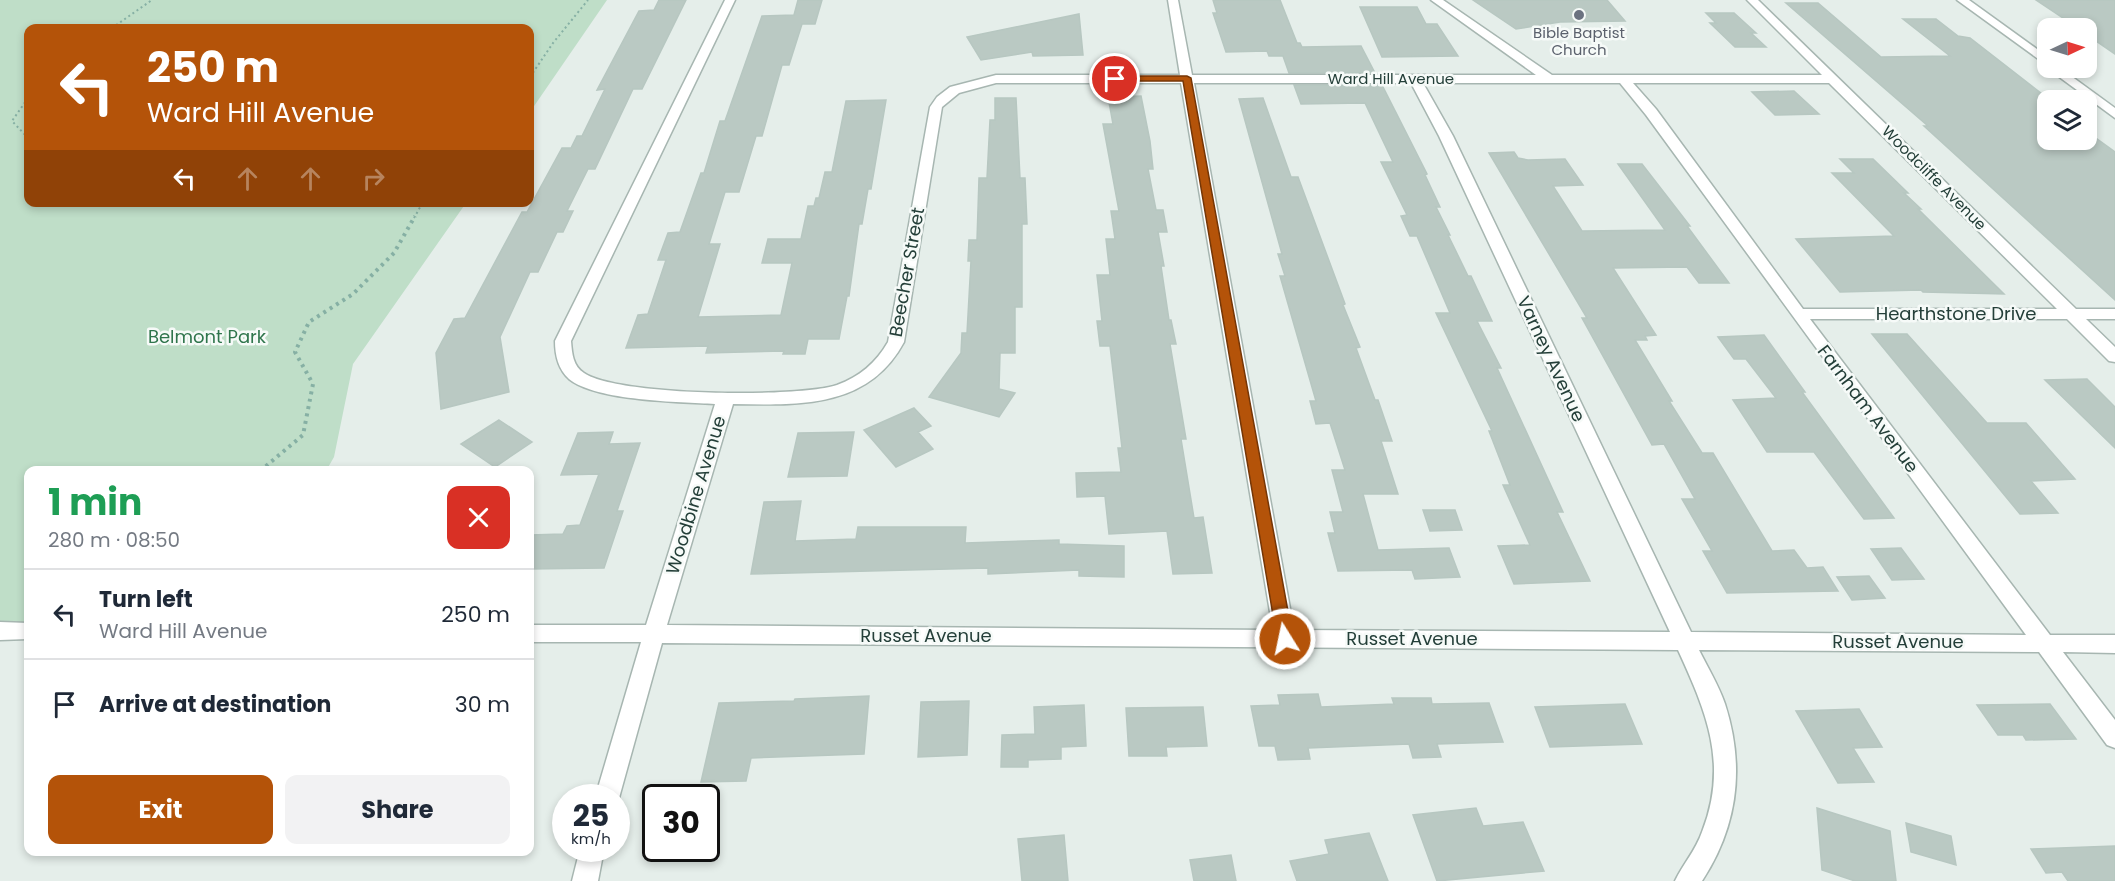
<!DOCTYPE html>
<meta charset="utf-8">
<style>
:root{--surface:#fff;--page:#f2f2f3;--text:#1f2937;--muted:#747a83;--line:#e0e1e3;--accent:#b45309}
body{margin:0;font-family:Poppins,sans-serif;background:var(--page);color:var(--text);height:100vh;display:flex;flex-direction:column;font-size:22px;white-space:nowrap}
*{box-sizing:border-box;margin:0}
p{font-size:20px;color:var(--muted)}
.icon{flex:none;width:33px;height:33px;fill:none;stroke:currentColor;stroke-width:2;stroke-linecap:round;stroke-linejoin:round}
.map{position:relative;flex:1;overflow:hidden}
.drawer{position:absolute;left:24px;top:466px;width:510px;height:390px;display:flex;flex-direction:column;background:var(--surface);border-radius:12px;box-shadow:0 3px 9px #0003}
.drawer>*{flex:none}
.top-card{position:absolute;left:24px;top:24px;width:510px;height:183px;border-radius:12px;box-shadow:0 3px 9px #0003;background:#b45309;color:#fff;overflow:hidden}
.needle{width:39px;rotate:86deg}
.buttons{position:absolute;left:2037px;top:18px;display:grid;gap:12px}
.buttons a{display:grid;place-items:center;width:60px;height:60px;border-radius:12px;background:var(--surface);box-shadow:0 3px 9px #0003;font-size:30px}
.speed{position:absolute;left:552px;top:784px;display:flex;gap:12px;font-size:30px;font-weight:700;text-align:center}
.speed>*{display:grid;place-content:center;width:78px;height:78px;border-radius:50%;background:var(--surface);box-shadow:0 3px 9px #0003;line-height:1}
.speed small{font-size:15px;font-weight:400}
.speed .limit{border:3px solid #111;border-radius:9px;background:#fff;color:#111}
.pin{position:absolute;display:grid;place-items:center;width:51px;height:51px;color:#fff;margin:-26px;border:3px solid #fff;border-radius:50%;box-shadow:0 2px 6px #0007}
.me{position:absolute;width:66px;margin:-33px;rotate:350deg;stroke-linejoin:round;filter:drop-shadow(0 0 4px #0008)}
.turn{display:flex;align-items:center;gap:21px;height:126px;padding:0 24px;font-size:27px}
.turn .icon{width:78px;height:78px;stroke-width:2.5}
.turn b{display:block;font-size:42px;line-height:51px}
.lanes{display:flex;align-items:center;height:57px;padding:0 24px;background:#0003;justify-content:center;gap:30px;direction:ltr}
.lanes .off{opacity:.35}
.round{display:grid;place-items:center;flex:none;width:63px;height:63px;border-radius:12px;background:var(--page)}
.summary{display:flex;align-items:center;justify-content:space-between;height:102px;padding:0 24px}
h1{font-size:36px;font-weight:700;line-height:45px;color:#1e9e55}
.action{display:flex;gap:12px;margin-top:auto;padding:12px 24px}
.action a{flex:1;height:69px;border-radius:12px;background:var(--accent);color:#fff;font-size:24px;font-weight:700;line-height:69px;text-align:center}
.action a+a{background:var(--page);color:var(--text)}
ul{padding:0;list-style:none}
li{display:flex;align-items:center;gap:18px;height:90px;padding:0 24px;border-top:2px solid var(--line)}
li div{flex:1}
li b{display:block;font-size:22px}
li em{font-style:normal}
.map>svg:first-child{display:block}
</style>
<div class="map">
<svg width="2115" height="881" viewBox="0 0 2115 881">
<rect width="100%" height="100%" fill="#e5eeea"/>
<path fill="#bfdec8" d="M0 0H607L530 112V28H28V202L466 203 353 364 334 457 326 471H28V631H0Z"/>
<path fill="#bac9c3" stroke="#b7c7c1" stroke-width="1.5" d="M659 0H686L642 89H633L595 169H588L567 211H573L563 232H557L538 272H530L500 337 509 392 441 409 436 353 454 319 465 318 522 212H527L562 148H571L577 136H582L605 89 597 90 639 11 654 10Z
M798 0H822L815 24H802L789 65H782L762 136H756L739 192H725L709 244H720L698 317 781 315 792 263H762L768 239H801L808 206H814L816 198H819L825 172H832L846 101 886 100 871 189H868L862 224H859L849 296H847L839 339H808L805 354H783L784 351 706 353 708 346 626 348 638 315 648 314 666 260H658L668 233 680 232 701 173H704L720 121H725L762 16 794 15Z
M1213 0H1280L1297 43H1300L1302 47 1361 46 1375 73H1289L1283 56H1269L1267 51 1226 52 1213 13H1217Z
M1473 0H1607L1625 21 1560 22 1516 29Z
M2036 0H2115V54L2086 34V28H2078Z
M1786 3H1818L1881 57 1950 56 1903 19H1936L1958 36 1970 38 2046 97H2041L2048 102V140H2086V131L2115 152V300L1924 126H1928Z
M1360 7H1417L1426 24H1437L1458 56 1382 57Z
M1706 13H1734L1756 33H1751L1766 47H1735L1710 23H1716Z
M1079 14 1083 55 1033 56 1032 52 981 60 967 37Z
M1294 85H1382L1427 174 1425 175 1440 207H1436L1450 235H1448L1468 276H1471L1492 321H1477L1501 368H1497L1563 512H1557L1590 581 1514 584 1498 546 1530 545 1503 485H1510L1489 431H1492L1436 313H1450L1417 236H1410L1401 216 1407 215 1381 162H1393L1365 103 1301 104Z
M1794 91 1819 114 1775 115 1752 92Z
M1141 96 1150 141 1153 169H1148L1156 210H1163L1167 232H1158L1164 266H1161L1169 320H1171L1176 344H1170L1186 439H1181L1194 518 1203 517 1212 573 1173 574 1167 531 1109 534 1105 496 1077 497 1076 473 1121 472 1118 448H1122L1110 346H1100L1097 321H1102L1097 275H1110L1106 239H1115L1111 211H1119L1103 124H1113L1109 102H1117L1116 97Z
M995 98H1016L1020 178H1025L1027 224H1022V307H1015V353H1000L999 389 1015 393 999 417 929 397 961 353 962 333H967L971 261H968L969 240H977L979 178H987L990 120H995Z
M1263 98 1291 177H1298L1345 304 1343 305 1360 347 1356 348 1375 400H1378L1392 441H1381L1398 494H1363L1378 550 1449 548 1460 577 1415 579 1412 570 1338 571 1328 533H1335L1330 512H1343L1332 470H1345L1330 423 1316 424 1310 401H1316L1280 276H1285L1278 254H1282L1239 99Z
M1514 152 1518 158 1528 160 1565 159 1583 185 1553 186 1582 231 1665 230 1618 164H1642L1690 226H1687L1729 283H1699L1687 267 1613 268 1656 335 1645 336 1647 340H1635L1672 401H1669L1702 453H1713L1772 551 1794 550 1807 568 1823 567 1838 591 1727 593 1703 551H1712L1682 499H1695L1664 444 1652 445 1582 318H1587L1489 153Z
M1840 159H1873L1908 193H1904L1921 209H1918L2004 294 1923 292 1921 290 1840 292 1796 239 1894 236 1832 173H1854Z
M1872 334H1907L1987 423H2026L2075 479 2031 481 2058 513 2020 514Z
M1764 335 1805 392H1802L1894 518 1864 519 1814 452H1767L1733 400 1776 398 1746 359H1734L1718 337Z
M2087 379 2115 407V448L2045 380Z
M914 408 931 426 918 432 933 449 896 467 864 430Z
M499 420 532 442 495 467 461 444Z
M613 432 609 444 640 443 617 511H623L604 568 530 569V535L563 534 567 526 580 525 599 474 561 475 578 433Z
M854 432 847 476 788 477 798 433Z
M801 501 795 541 856 539 858 527H966L965 543 1059 540V544L1124 546V577L1079 576V570L988 574V568L751 574 764 502Z
M1423 510H1455L1462 530 1430 531Z
M1901 548 1924 579 1892 580 1871 549Z
M1869 576 1885 598 1852 600 1837 577Z
M1318 694 1321 707 1394 704 1392 698H1431L1432 704 1489 703 1503 742 1437 744 1441 757 1413 758 1409 744 1308 748 1310 759 1278 760 1275 746H1259L1251 706 1280 705 1278 695Z
M869 696 864 754 751 758 746 781 701 782 719 703 794 701 795 699Z
M969 701 967 755 918 757 921 702Z
M1625 704 1642 744 1550 747 1535 707Z
M2050 704 2076 739 2026 740 2023 735H1998L1977 705Z
M1084 705 1086 746 1061 747V759L1028 760V767H1001L1002 735 1035 734 1034 707Z
M1203 707 1207 746 1166 747 1167 756H1129L1126 708Z
M1859 709 1882 747 1853 748 1874 782 1838 783 1796 711Z
M1476 808 1483 826 1523 822 1544 871 1437 881 1413 815Z
M1817 808 1890 831 1896 881H1855L1822 870Z
M1906 823 1951 836 1956 865 1911 852Z
M1369 833 1388 881H1297L1290 861 1329 854 1325 840Z
M1064 835 1068 881H1022L1018 839Z
M2115 846V881H2068L2062 872 2046 873 2031 849Z
M1231 855 1236 881H1194L1190 860Z"/>
<g fill="none" stroke-linecap="round" stroke-linejoin="round">
<defs>
<path id="minor" d="M725 0H735L571 341C572 354 573 366 584 373 617 396 798 398 837 385 859 377 876 363 888 342L930 107 937 97 950 87 996 75H1180L1168 0H1178L1192 75H1536L1431 0H1443L1552 75H1822L1747 0H1758L2076 309H2115V319H2086L2115 347V362L2109 361 2067 319H1810L2050 635H2115V653L2063 652 2115 720V748L2107 745 2039 652 1699 650C1708 668 1719 686 1725 704 1745 766 1738 826 1702 881H1675C1683 864 1696 850 1702 832 1729 764 1706 711 1678 650L662 643 619 798 616 803V798H595L641 642H530V625H646L715 404C680 402 596 401 569 379 558 369 555 355 555 341ZM996 83H1181L1273 630 667 625 733 404C799 405 868 409 904 342L942 107 959 93ZM1194 83H1411L1439 136 1670 632 1294 630ZM1423 83H1620L1646 115 2026 635 1691 632 1453 136ZM1633 83H1829L2057 309H1803L1656 109Z
M1957 0H1969L2048 57V66Z
M2047 68H2060L2115 108V118Z
M0 622 28 623V639L0 640Z
M580 849H604L598 881H572Z"/>
</defs>
<use href="#minor" stroke="#a7b6b1" stroke-width="3"/>
<path stroke="#86b0a4" stroke-width="2" stroke-dasharray="2 3" stroke-linecap="butt" d="M112 28 152 0
M530 77 553 43 588 0
M28 98 12 121 28 138
M74 202H97
M414 218 423 202"/>
<path stroke="#86b0a4" stroke-width="4" stroke-dasharray="3 4.5" stroke-linecap="butt" d="M260 471 303 435 313 384 295 352 309 322 353 294 394 253 415 216"/>
<use href="#minor" fill="#fff" fill-rule="evenodd"/>
</g>
<path fill="#b45309" stroke="#753606" stroke-width="1.5" d="M1115 76H1187L1191 78 1293 639 1291 643 1285 645 1280 643 1277 639 1183 81H1112L1110 79Z"/>
<circle fill="#6b7280" stroke="#f6faf8" stroke-width="2" cx="1579" cy="15" r="6"/>
<g text-anchor="middle" stroke-width="5" stroke-linejoin="round" paint-order="stroke">
<g font-size="15" fill="#5b616d" stroke="#f6faf8">
<text x="1579" y="38">Bible Baptist<tspan x="1579" dy="17">Church</tspan></text>
</g>
<g font-size="15" fill="#243f39" stroke="#f6faf8">
<text x="1391" y="84">Ward Hill Avenue</text>
<text transform="translate(1934 178) rotate(45)" y="5">Woodcliffe Avenue</text>
</g>
<g font-size="18" fill="#243f39" stroke="#f6faf8">
<text transform="translate(907 272) rotate(-80)" y="6">Beecher Street</text>
<text x="1956" y="320">Hearthstone Drive</text>
<text transform="translate(1551 359) rotate(65)" y="6">Varney Avenue</text>
<text transform="translate(1868 409) rotate(53)" y="6">Farnham Avenue</text>
<text transform="translate(696 495) rotate(-73)" y="6">Woodbine Avenue</text>
<text x="926" y="642">Russet Avenue</text>
<text x="1412" y="645">Russet Avenue</text>
<text x="1898" y="648">Russet Avenue</text>
</g>
<g font-size="18" fill="#2f754c" stroke="#f6faf8">
<text x="207" y="343">Belmont Park</text>
</g>
</g>
</svg>
<div class="buttons">
<a><svg class="needle" viewBox="-14 -14 28 28"><path d="M0-13l5 13h-10z" fill="#e53935"/><path d="M0 13l5-13h-10z" fill="#747a83"/></svg></a>
<a><svg class="icon" aria-label="layers" viewBox="0 0 24 24"><path d="M12 4l9 5-9 5-9-5zM3 14l9 5 9-5"/></svg></a>
</div>
<div class="speed"><div>25<small>km/h</small></div><div class="limit">30</div></div>
<div class="pin" style="left:1115px;top:79px;background:#d93025"><svg class="icon" aria-label="arrive" viewBox="0 0 24 24"><path d="M6 21V4h12l-3 4 3 4H6"/></svg></div>
<svg class="me" style="left:1285px;top:639px" viewBox="-20 -20 40 40"><circle r="17" fill="#b45309" stroke="#fff" stroke-width="3"/><path d="M0-11L8 9 0 5-8 9z" fill="#fff"/></svg>
<div class="top-card">
<div class="turn"><svg class="icon" aria-label="left" viewBox="0 0 24 24"><path d="M17 20v-9H6M10 6l-5 5 5 5"/></svg><div><b>250 m</b>Ward Hill Avenue</div></div>
<div class="lanes"><svg class="icon" aria-label="left" viewBox="0 0 24 24"><path d="M17 20v-9H6M10 6l-5 5 5 5"/></svg><svg class="icon off" aria-label="ahead" viewBox="0 0 24 24"><path d="M12 20V5M6 11l6-6 6 6"/></svg><svg class="icon off" aria-label="ahead" viewBox="0 0 24 24"><path d="M12 20V5M6 11l6-6 6 6"/></svg><svg class="icon off" aria-label="right" viewBox="0 0 24 24"><path d="M7 20v-9h11M14 6l5 5-5 5"/></svg></div>
</div>
<section class="drawer">
<div class="summary"><div><h1>1 min</h1><p>280 m · 08:50</p></div><a class="round" style="background:#d93025;color:#fff"><svg class="icon" aria-label="close" viewBox="0 0 24 24"><path d="M6 6l12 12M18 6L6 18"/></svg></a></div>
<ul>
<li><svg class="icon" aria-label="left" viewBox="0 0 24 24"><path d="M17 20v-9H6M10 6l-5 5 5 5"/></svg><div><b>Turn left</b><p>Ward Hill Avenue</p></div><em>250 m</em></li>
<li><svg class="icon" aria-label="arrive" viewBox="0 0 24 24"><path d="M6 21V4h12l-3 4 3 4H6"/></svg><div><b>Arrive at destination</b></div><em>30 m</em></li>
</ul>
<div class="action"><a>Exit</a><a>Share</a></div>
</section>
</div>
